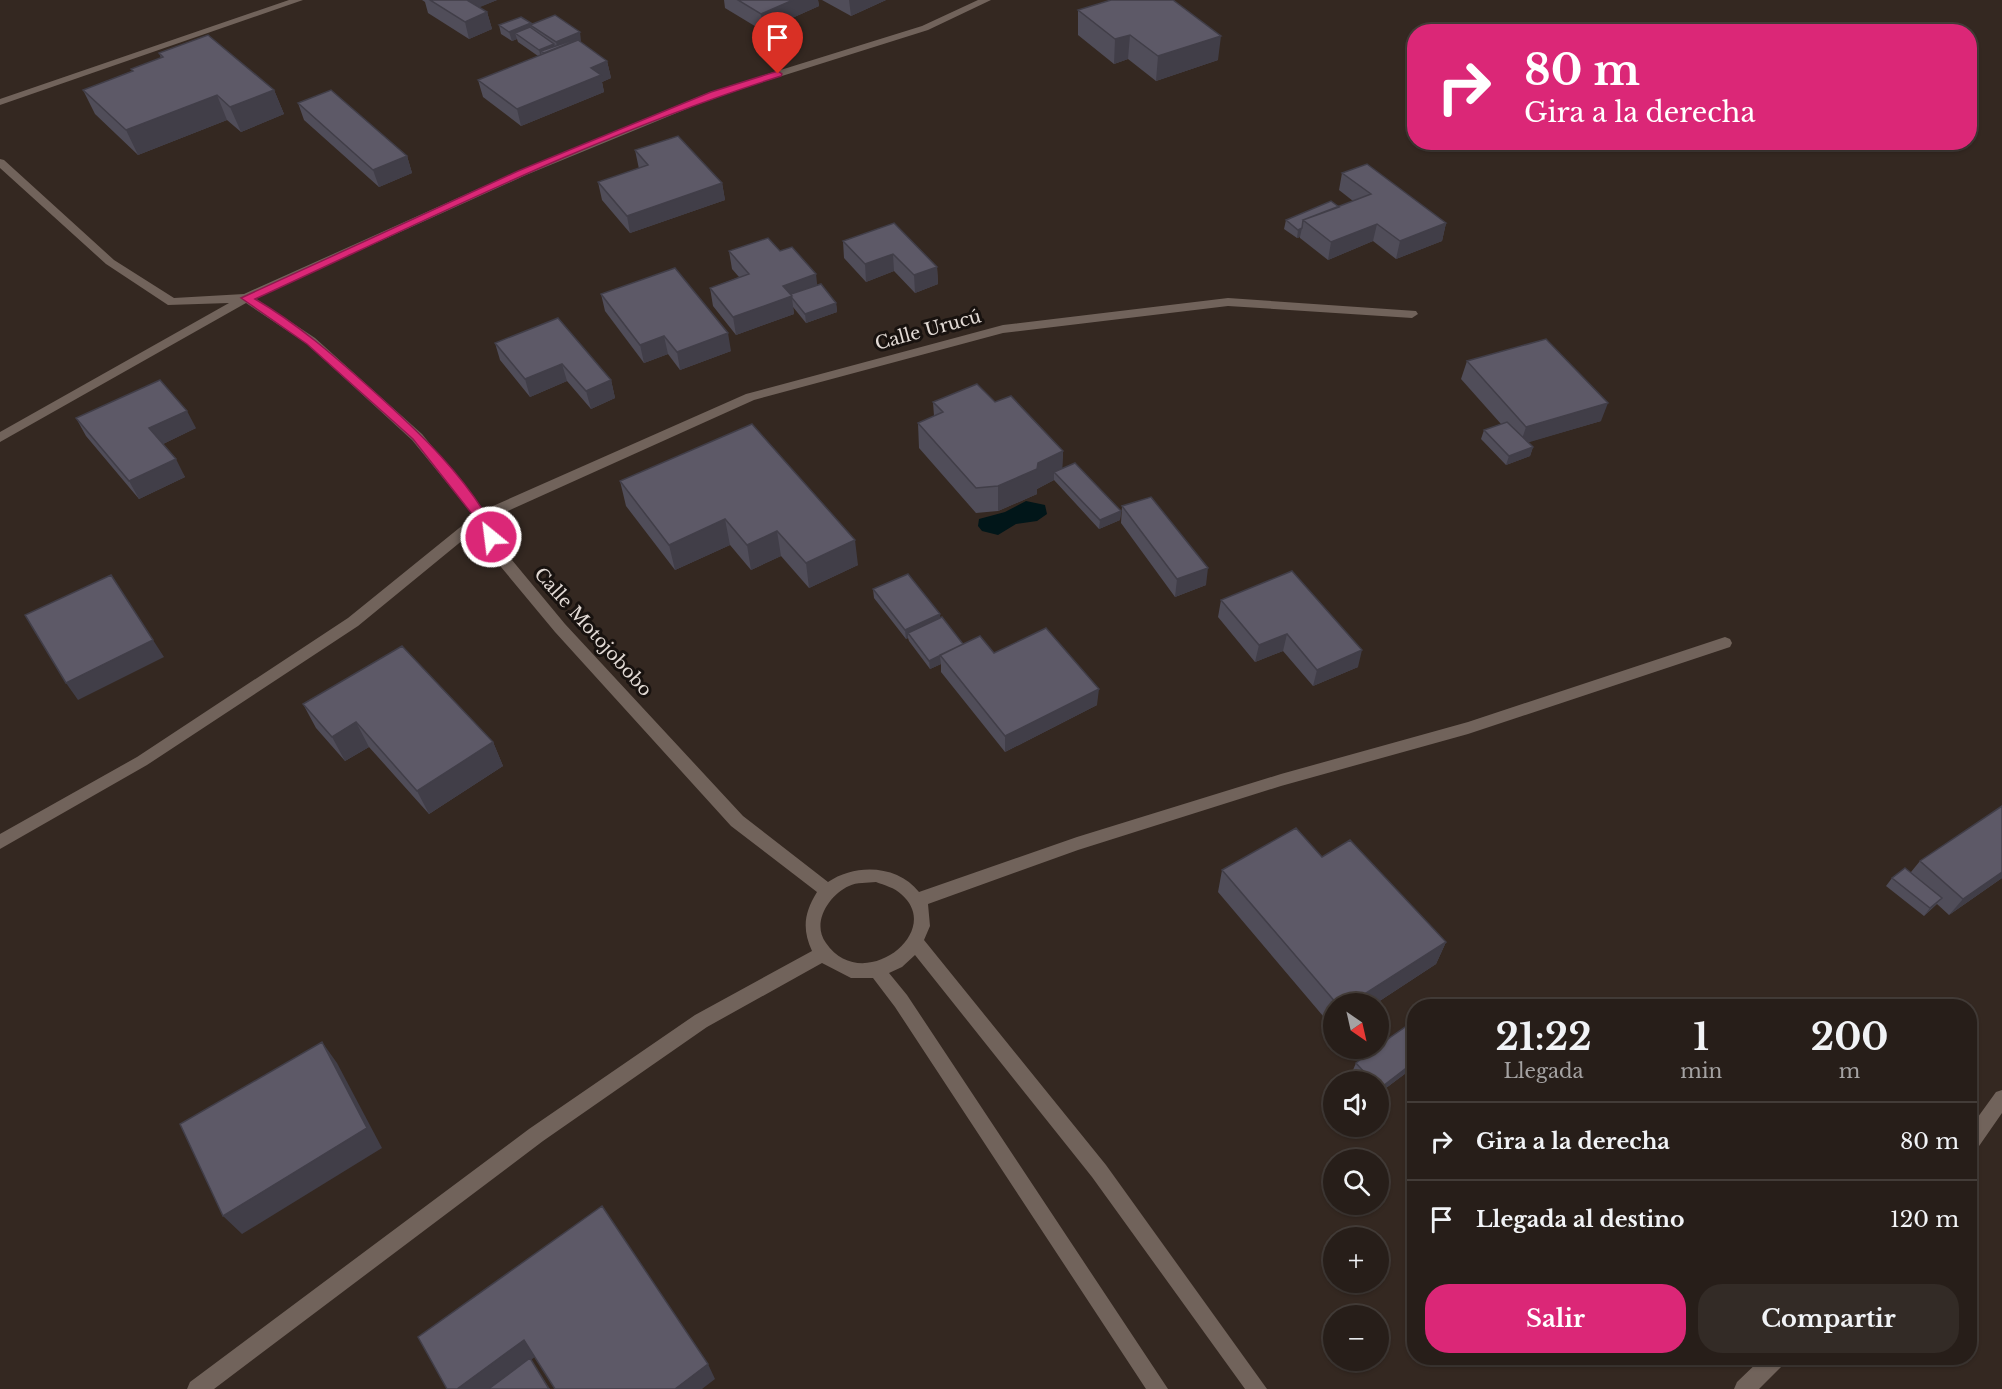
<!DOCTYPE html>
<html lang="es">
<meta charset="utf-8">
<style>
:root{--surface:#271e19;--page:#332b26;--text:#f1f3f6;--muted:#a4a2a2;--line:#433c38;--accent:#db2777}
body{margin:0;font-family:"Libre Baskerville",serif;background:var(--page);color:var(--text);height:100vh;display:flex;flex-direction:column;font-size:22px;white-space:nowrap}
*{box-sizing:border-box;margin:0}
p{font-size:20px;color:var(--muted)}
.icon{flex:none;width:33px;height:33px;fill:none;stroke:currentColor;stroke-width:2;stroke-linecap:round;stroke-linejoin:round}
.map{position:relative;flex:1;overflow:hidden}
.drawer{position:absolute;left:1407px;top:999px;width:570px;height:366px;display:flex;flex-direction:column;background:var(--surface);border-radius:24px;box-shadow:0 2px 4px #0004,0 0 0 2px var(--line)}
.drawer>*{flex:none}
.banner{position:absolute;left:1407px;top:24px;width:570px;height:126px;border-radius:24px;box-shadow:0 2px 4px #0004,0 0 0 2px var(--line);background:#db2777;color:#fff;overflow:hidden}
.needle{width:39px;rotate:146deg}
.controls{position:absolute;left:1323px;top:993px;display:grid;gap:12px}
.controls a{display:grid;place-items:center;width:66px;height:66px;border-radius:50%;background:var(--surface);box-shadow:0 2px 4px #0004,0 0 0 2px var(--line);font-size:30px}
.pin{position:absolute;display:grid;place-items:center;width:51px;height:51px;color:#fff;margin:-62px -26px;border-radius:50% 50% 50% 0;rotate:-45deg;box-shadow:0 0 6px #0007}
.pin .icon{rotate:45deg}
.me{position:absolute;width:66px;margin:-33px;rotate:331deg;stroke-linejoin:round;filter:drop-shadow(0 0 4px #0008)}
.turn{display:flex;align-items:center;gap:21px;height:126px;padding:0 18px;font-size:27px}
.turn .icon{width:78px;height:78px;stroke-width:2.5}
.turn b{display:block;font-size:42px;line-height:51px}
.eta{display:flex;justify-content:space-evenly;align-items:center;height:102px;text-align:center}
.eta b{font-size:36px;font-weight:800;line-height:42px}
.primary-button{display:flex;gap:12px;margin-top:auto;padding:12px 18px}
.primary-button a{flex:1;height:69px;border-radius:24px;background:var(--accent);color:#fff;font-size:24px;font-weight:800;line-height:69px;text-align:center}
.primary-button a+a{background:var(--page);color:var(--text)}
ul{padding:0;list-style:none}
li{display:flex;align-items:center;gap:18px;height:78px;padding:0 18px;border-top:2px solid var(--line)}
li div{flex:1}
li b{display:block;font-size:22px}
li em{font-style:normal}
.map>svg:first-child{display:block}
</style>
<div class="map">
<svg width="2002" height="1389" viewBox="0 0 2002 1389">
<rect width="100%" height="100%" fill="#342821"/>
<path fill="#011619" d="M1026 501 1045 505 1047 514 1037 521 1016 524 998 535 982 531 978 526 979 519 1005 512Z"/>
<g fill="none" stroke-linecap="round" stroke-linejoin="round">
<path fill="#71635b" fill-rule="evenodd" d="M289 0H303L0 105V99Z
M978 0H991L928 30 718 96 526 175 255 298 315 338 422 434 484 510 746 394 1003 325 1228 298 1416 311 1418 314 1412 318 1228 306 1003 333 754 400 490 519 507 554 565 624 743 816 828 882C856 863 898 865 919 892L1077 837 1281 774 1468 722 1725 637 1730 639 1732 643 1730 647 1468 734 1281 786 1078 850 928 904 930 926 924 940 1106 1165 1267 1389H1245L1092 1177 915 955 902 967 889 973 907 995 1168 1389H1146L895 1007 873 978H851L822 963 707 1027 543 1141 214 1389H187L190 1382 529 1129 695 1015 812 951C802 929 804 913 817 892L731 826 555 632 496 561 480 526 358 626 147 765 0 849V834L137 757 348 618 474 516 412 440 307 344 246 303 0 442V432L229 303 168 305 106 264 0 168V159L4 160 114 260 174 298 244 294 518 171 710 92 922 26ZM876 882C884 885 895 888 901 894 946 932 862 996 826 943 811 923 829 895 849 886 857 882 867 883 876 882Z
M2002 1090V1113L1977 1149 1970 1152V1128L1996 1092Z
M1762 1358H1786L1783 1365 1759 1389H1734L1737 1382Z"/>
</g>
<path fill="#504d59" d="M422 0H497L479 7 487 12 492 29 469 39 428 13 425 2Z
M724 0H818L819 6 763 31 725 8Z
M822 0H886L851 16Z
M1078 10 1218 60 1156 81 1128 59 1114 64 1078 35Z
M531 23 532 24 581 41 580 42 607 61 611 78 602 82 604 92 521 126 483 97 478 80 538 56 518 42 517 39 512 41 501 34 499 25Z
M159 53 274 90 284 114 241 132 227 120 138 155 95 114 83 90 132 71 131 69 161 58Z
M298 103 407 156 412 173 379 187 304 120Z
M635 150 722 183 725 200 630 233 602 200 598 182 639 169Z
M1342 173 1446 223 1442 241 1396 259 1373 241 1328 260 1300 238V237L1297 238 1284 229 1286 220 1339 207 1353 201 1339 190Z
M843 241 937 267 938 284 915 293 894 271 866 282 844 258Z
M729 251H780L836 303 837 312 806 323 793 307 794 314 736 335 713 306 710 288 739 277 732 269Z
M601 294 731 351 680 370 668 354 644 363 605 311Z
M495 343 611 380 615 398 591 409 567 381 530 397 500 360Z
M1467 361 1601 421 1528 442 1533 447 1530 456 1506 465 1481 439 1484 430 1501 424 1461 379Z
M933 402H995L1063 451 1062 468 1121 511 1120 520 1099 529 1054 480 1037 489V494L998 511 976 513 919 448 918 423 934 416Z
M76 418 196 428 163 444 185 477 139 499 86 436Z
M752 424 858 565 809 588 781 556 751 570 730 545 675 570 626 506 620 481Z
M1122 506 1206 585 1175 597 1121 523Z
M873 589 941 618 963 644 994 653 1097 705 1005 752 941 672V664L930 669 909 641 908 638 906 639 874 598Z
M1221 600 1358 667 1313 686 1283 651 1255 662 1218 617Z
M303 704 493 742 503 766 429 814 369 747 345 761 316 728Z
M2002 806V878L1949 915 1937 904 1924 916 1886 886 1892 878 1911 872 1920 861Z
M1322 857 1446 942 1436 964 1375 1004H1334V1029L1218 892 1222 870Z
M1414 1026V1067L1378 1094V1082H1363L1353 1070 1356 1063Z"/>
<path fill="#413e48" d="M462 0H497L466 13Z
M793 0H818L819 6 763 31 761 14Z
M849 0H886L851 16Z
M487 12 492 29 469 39 465 22Z
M531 23 532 26 530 25 532 33H515L517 39 512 41 509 32Z
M580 32 581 41 558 51 556 42Z
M1130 35 1128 59 1114 64 1115 39Z
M1221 36 1218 60 1156 81 1158 56Z
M554 44 556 52 541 51 542 58H541L539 50Z
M607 61 611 78 602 82 604 92 521 126 517 109 591 68Z
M274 90 284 114 241 132 230 107Z
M217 95 227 120 138 155 126 130Z
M407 156 412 173 379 187 373 170Z
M722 183 725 200 630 233 627 216Z
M1446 223 1442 241 1396 259 1400 241Z
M1377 224 1373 241 1328 260 1331 242Z
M1302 228 1300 237 1297 238 1298 230Z
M893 254 894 271 866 282 865 264Z
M937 267 938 284 915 293 914 275Z
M816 274 818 292 792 298 794 314 736 335 733 317 783 286Z
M836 303 837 312 806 323 805 314Z
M728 333 731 351 680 370 677 352Z
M664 336 668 354 644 363 640 345Z
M562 364 567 381 530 397 525 379Z
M611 380 615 398 591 409 586 391Z
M1608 403 1601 421 1520 445 1526 427Z
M187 411 196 428 159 446 149 428Z
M1533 447 1530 456 1506 465 1509 456Z
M1063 451 1062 476 1054 472V480L1037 489V494L998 511V486L1038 463Z
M176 459 185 477 139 499 129 481Z
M1121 511 1120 520 1099 529 1100 520Z
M725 519 730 545 675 570 669 545Z
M777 531 781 556 751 570 747 545Z
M855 540 858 565 809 588 806 563Z
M1208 568 1206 585 1175 597 1177 579Z
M940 614 941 623 908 633V638L906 639 905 630Z
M1287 634 1283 651 1255 662 1259 645Z
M153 640 164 657 78 700 66 683Z
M1362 650 1358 667 1313 686 1317 670Z
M940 656 941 664 930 669 929 661Z
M1099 689 1097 705 1005 752V736Z
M356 722 369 747 345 761 332 737Z
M493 742 503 766 429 814 417 791Z
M2002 872V878L1949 915 1963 899Z
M1942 898 1924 916 1930 908Z
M1446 942 1436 964 1375 1004H1349Z
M322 1042 337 1063 382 1148 242 1234 223 1216Z
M1414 1062V1067L1378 1094 1379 1089Z
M524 1340 536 1356 531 1360 550 1389H457Z
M708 1364 715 1379 702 1389H675Z"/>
<path fill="#5d5967" stroke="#413e48" stroke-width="1.5" d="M430 0H467L487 12 465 22Z
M738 0H793L761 14Z
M1111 0H1173L1221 36 1158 56 1130 35 1115 39 1078 10Z
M555 15 580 32 556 42 530 25Z
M521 17 531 23 509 32 499 25Z
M530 27 554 44 539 50 515 33Z
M208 35 274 90 230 107 217 95 126 130 83 90 133 71 131 69 163 57 159 53Z
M576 39 577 40 544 53 541 51Z
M578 40 607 61 591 68 601 75 517 109 478 80Z
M331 90 407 156 373 170 298 103Z
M678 136 722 183 627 216 598 182 648 165 635 150Z
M1367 164 1446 223 1400 241 1377 224 1331 242 1303 220 1371 194 1342 173Z
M1331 201 1339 207 1303 220 1302 228 1298 230 1286 220Z
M894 223 937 267 914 275 893 254 865 264 843 241Z
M768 238 780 251 792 247 816 274 783 286 792 296 733 317 710 288 749 274 729 251Z
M675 268 728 333 677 352 664 336 640 345 601 294Z
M821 284 836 303 805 314 792 298 791 294Z
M558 318 611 380 586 391 562 364 525 379 495 343Z
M1546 339 1608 403 1526 427 1467 361Z
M160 380 187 411 149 428 176 459 129 481 76 418Z
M977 384 995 402 1011 396 1063 451 1038 463 1037 469 998 486 976 488 918 423 943 412 933 402Z
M1507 422 1533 447 1509 456 1484 430Z
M752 424 855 540 806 563 777 531 747 545 725 519 669 545 620 481Z
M1075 463 1121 511 1100 520 1054 472Z
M1151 497 1208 568 1177 579 1122 506Z
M1292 571 1362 650 1317 670 1287 634 1259 645 1221 600Z
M908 574 940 614 905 630 873 589Z
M111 575 153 640 66 683 25 615Z
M942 617 963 644 929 661 908 633Z
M1046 628 1099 689 1005 736 940 655 980 636 994 653Z
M402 646 493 742 417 791 356 722 332 737 303 704Z
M2002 806V872L1963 899 1920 861Z
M1296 828 1322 857 1350 840 1446 942 1349 1004H1337L1222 870Z
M1905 868 1942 898 1930 908 1892 878Z
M1411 1023 1414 1026V1062L1379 1089 1378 1088V1082H1373L1356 1063 1375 1048H1378V1046Z
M322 1042 367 1128 223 1216 180 1124Z
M602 1206 708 1364 675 1389H555L524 1340 457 1389H447L418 1337Z
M530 1358 549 1389H490V1388Z"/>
<path fill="#db2777" stroke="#8e194d" stroke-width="1.5" d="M778 71 782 74 781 76C599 133 427 220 255 299 298 324 333 355 370 388 417 430 470 479 498 537L496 540H487L476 519 413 439 307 344 241 298 518 171 711 92Z"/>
<g text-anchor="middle" stroke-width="6" stroke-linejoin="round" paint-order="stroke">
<g font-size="18" fill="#e2dad5" stroke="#18120f">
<text transform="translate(928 330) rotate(-15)" y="6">Calle Urucú</text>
<text transform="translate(593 632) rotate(48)" y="6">Calle Motojobobo</text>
</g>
</g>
</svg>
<div class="controls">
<a><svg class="needle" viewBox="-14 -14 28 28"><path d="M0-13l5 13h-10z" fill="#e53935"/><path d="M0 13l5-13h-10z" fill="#a4a2a2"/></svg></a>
<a><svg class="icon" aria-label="sound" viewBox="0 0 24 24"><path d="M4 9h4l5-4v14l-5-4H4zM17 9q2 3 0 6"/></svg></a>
<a><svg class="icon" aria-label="search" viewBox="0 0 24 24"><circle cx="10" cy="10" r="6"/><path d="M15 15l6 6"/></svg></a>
<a>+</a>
<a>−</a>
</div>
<div class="pin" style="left:778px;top:74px;background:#d93025"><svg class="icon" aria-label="arrive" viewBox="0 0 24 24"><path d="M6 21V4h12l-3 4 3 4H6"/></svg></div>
<svg class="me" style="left:491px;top:537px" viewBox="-20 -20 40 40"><circle r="17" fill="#db2777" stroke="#fff" stroke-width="3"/><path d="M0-11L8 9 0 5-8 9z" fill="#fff"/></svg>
<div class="banner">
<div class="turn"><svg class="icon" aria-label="right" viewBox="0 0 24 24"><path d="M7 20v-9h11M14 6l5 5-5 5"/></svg><div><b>80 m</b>Gira a la derecha</div></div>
</div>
<section class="drawer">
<div class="eta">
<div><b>21:22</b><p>Llegada</p></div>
<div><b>1</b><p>min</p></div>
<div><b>200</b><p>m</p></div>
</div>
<ul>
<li><svg class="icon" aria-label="right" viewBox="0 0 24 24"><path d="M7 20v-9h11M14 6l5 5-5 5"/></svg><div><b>Gira a la derecha</b></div><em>80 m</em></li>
<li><svg class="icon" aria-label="arrive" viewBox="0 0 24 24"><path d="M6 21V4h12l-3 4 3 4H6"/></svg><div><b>Llegada al destino</b></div><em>120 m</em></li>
</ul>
<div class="primary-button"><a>Salir</a><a>Compartir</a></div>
</section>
</div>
